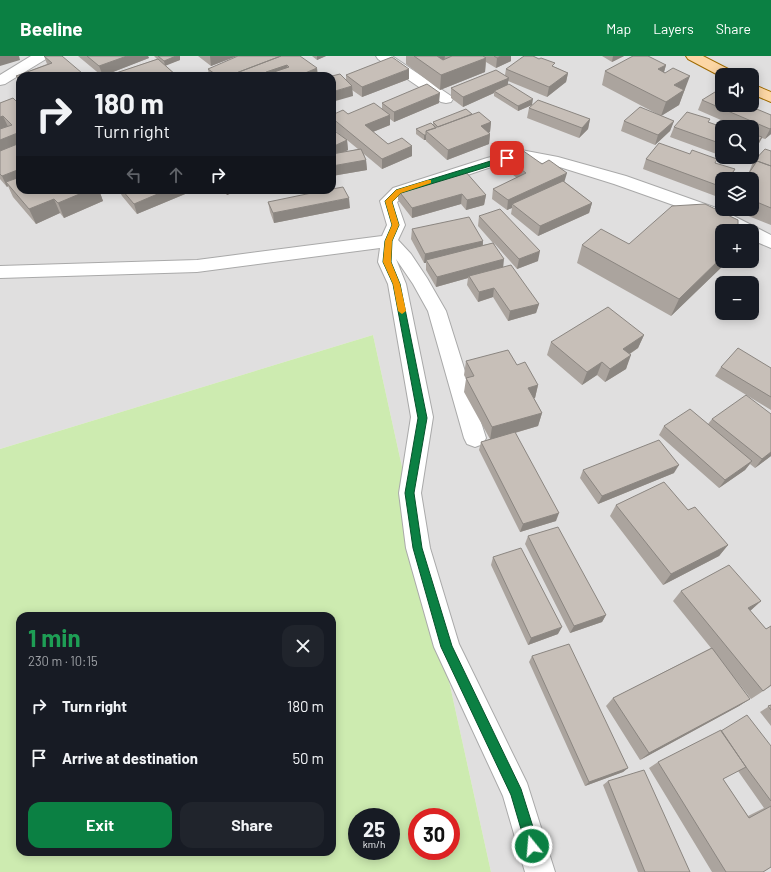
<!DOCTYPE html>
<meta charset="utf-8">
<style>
:root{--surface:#171b24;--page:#20242c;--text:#f1f3f6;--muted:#9ea1a6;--accent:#0b8043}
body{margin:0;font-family:Barlow,sans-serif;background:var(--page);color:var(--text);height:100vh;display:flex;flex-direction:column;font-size:15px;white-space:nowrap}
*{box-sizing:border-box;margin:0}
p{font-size:13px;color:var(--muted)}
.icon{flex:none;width:22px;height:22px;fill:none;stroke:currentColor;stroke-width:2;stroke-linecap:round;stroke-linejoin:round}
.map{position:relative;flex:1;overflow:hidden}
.details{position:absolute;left:16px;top:556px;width:320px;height:244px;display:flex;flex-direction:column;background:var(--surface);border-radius:12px;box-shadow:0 2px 10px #0003}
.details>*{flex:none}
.top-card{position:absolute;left:16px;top:16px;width:320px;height:122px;border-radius:12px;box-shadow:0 2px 10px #0003;background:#171b24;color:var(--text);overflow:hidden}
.fabs{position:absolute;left:715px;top:12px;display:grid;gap:8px}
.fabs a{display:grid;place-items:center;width:44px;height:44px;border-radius:8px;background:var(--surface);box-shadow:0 2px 10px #0003;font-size:20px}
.speed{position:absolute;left:348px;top:752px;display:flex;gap:8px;font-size:20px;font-weight:700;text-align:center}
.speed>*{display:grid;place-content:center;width:52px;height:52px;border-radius:50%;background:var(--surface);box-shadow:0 2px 10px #0003;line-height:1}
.speed small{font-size:10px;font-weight:400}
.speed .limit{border:6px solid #d22;background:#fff;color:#111}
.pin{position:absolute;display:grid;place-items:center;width:34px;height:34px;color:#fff;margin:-17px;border-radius:8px;box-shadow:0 2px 6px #0006}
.me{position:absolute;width:44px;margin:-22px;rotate:343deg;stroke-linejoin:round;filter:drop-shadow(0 0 3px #0008)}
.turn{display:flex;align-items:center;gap:14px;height:84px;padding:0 12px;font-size:18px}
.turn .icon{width:52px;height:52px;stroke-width:2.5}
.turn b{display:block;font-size:28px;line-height:34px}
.lanes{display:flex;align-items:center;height:38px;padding:0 12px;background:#0003;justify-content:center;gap:20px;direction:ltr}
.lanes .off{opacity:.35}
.round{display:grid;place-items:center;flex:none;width:42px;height:42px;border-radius:12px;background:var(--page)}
.headline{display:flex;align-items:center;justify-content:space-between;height:68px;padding:0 12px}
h1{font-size:24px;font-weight:700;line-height:30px;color:#1e9e55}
.button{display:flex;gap:8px;margin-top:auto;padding:8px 12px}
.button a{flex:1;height:46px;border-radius:12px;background:var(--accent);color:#fff;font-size:16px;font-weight:700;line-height:46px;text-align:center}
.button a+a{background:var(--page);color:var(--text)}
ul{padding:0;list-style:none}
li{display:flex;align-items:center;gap:12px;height:52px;padding:0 12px}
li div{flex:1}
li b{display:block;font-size:15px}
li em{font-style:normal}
header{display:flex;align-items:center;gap:24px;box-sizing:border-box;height:56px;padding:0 20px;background:var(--accent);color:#fff}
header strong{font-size:19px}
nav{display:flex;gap:22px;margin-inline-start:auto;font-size:14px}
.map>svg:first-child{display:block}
</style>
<header>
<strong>Beeline</strong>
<nav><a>Map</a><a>Layers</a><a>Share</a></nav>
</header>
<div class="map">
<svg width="771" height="816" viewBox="0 0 771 816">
<rect width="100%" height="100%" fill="#f2efe9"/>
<path fill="#e0dfdf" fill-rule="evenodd" d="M0 0H771V816H491L373 279 0 393ZM722 19H752V49H722ZM20 20H332V134H20ZM722 71H752V101H722ZM722 123H752V153H722ZM722 175H752V205H722ZM722 227H752V257H722Z"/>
<path fill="#cdebb0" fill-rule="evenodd" d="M373 279 491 816H0V393ZM20 560H332V796H20ZM357 761H391V795H357ZM417 761H451V795H417Z"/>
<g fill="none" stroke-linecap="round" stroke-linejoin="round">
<defs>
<path id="street" d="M31 0H48L46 3 5 28 0 29V19Z
M376 0H392L451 40 453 43 451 46 446 47 441 46 378 3Z
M521 94 558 101 626 120 722 154 771 179V192L752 184V175H735L710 162 614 128 550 108 521 104 497 109 405 140 397 146 405 169 398 184 411 198 427 222 446 255 486 382 483 388 475 391 467 388 464 382 428 255 413 228 396 203 406 228 433 361 421 437 430 492 459 588 527 727 555 816H525L503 740 434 591 406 492 399 437 411 361 388 228 378 206 380 192 197 216 0 222V210L197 204 382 180 387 169 380 145 393 132 487 102Z"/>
<path id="primary" d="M686 0H703L734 16 736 19H722V21L688 3Z
M752 28 771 36V46L752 38Z"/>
</defs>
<use href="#street" stroke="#a9a9a9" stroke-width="2"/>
<use href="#primary" stroke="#a06b00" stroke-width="2"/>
<use href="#street" fill="#fff" fill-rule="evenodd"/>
<use href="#primary" fill="#fcd6a4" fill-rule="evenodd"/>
</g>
<path fill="#aba49e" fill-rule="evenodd" d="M44 0 82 17 83 19 20 20V29L16 20 47 8Z
M78 0H148L149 2 102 20Z
M154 0H180V4L165 9 177 20H110V19L157 3Z
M198 0H237L211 10Z
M300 0 318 20H209L208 13Z
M312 0H326L317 4Z
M406 0H511V5L496 12 486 6 485 16 440 34 406 8Z
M602 0H624L612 6Z
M666 9 664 16 685 34 684 35 679 49 661 60 602 29 605 15Z
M555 11 568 17 566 26 547 41 508 25V29L532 49 518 55 494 40V37L463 51 451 42V32L505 19 506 13Z
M346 19 409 23 362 41 352 34 353 40 346 24Z
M13 42 20 134H99L103 145 64 162 60 157 36 168 13 141 8 130 7 131 0 123V47Z
M702 44 771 59V78L765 83 762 82 757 91 752 98V78L757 80 752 78V71H737L698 54Z
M382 47H439L394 66 390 63V69L373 76 388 88 412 90V100L382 113 364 98 366 104 367 114 332 120V73L344 82 332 72V59L348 58 382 53ZM347 84 358 93 345 96 348 94Z
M529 52 590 63 588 73 579 82 527 62Z
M472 58 491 66 490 76 489 77 490 78 489 88 447 104 426 85V84H424L416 78V73L433 69V66Z
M624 65H674L670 75 655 89 621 75Z
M708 66 722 71V100L670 81 674 71Z
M771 95V169L731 153H752V123L749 117V116L753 106Z
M505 101 565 126 592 147 589 157 538 180 511 158 512 152 507 154 492 143 493 133 517 122 503 111Z
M726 101H750L745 108Z
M646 103 716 107 722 123V135L718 141 643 113Z
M119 134H189L190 136 137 158 122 140Z
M222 134H239L227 139Z
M398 134 486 139 484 149 466 154 461 148 412 162 398 144Z
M268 146 350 152 274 167 270 156Z
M479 160 538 205 517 213 494 187 503 211 539 248 536 257 508 265 493 241 478 246 467 229 468 222 436 231 426 214V207H424L411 183 412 173 483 185V189L493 187 478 170Z
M582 189 722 205H728L671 260 577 207Z
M644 279 638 292 630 298 626 313 605 326 597 319 582 329 547 299 551 286Z
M466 305 517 309 538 329 535 342H534L542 357 538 370 515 377 556 465 520 476 479 394 481 386 490 383 464 336 466 323 464 319Z
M721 311 771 312V354L715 320Z
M771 358V400L755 412 750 408 745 414 719 432 659 379 664 370 708 368 712 363Z
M583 414 674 417 598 448 580 422Z
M616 449 688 454 728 489 719 500 663 529 610 460Z
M528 480 606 559 602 566 570 577 525 488Z
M493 501 558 578 528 589 491 509Z
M681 535 761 545 750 555 766 573 771 570V630L751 643 734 621 750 643 739 650 640 704 606 650 613 642 711 592 673 545Z
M532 600 628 712 623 716 585 730 529 606Z
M771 649V670L760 656Z
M721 675 771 690V811L763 816H712L649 712 658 706ZM738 715 764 752 748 760 723 723Z
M608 725 690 816H638L603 729Z"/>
<path fill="#8b8681" d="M0 0H19L20 4 0 10Z
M127 0H148L149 2 103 20 99 10Z
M176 0H180V4L165 10 164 5Z
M210 0H237L211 10Z
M317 0H326L317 4Z
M433 0H445L444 6Z
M501 0H511V5L496 12 497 2Z
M613 0H624L612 6Z
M486 2 485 16 440 34 441 19Z
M287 9 288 20H238Z
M666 9 662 23 658 13Z
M317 12 318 20H298Z
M409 13V23L362 41V31Z
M82 17 83 20H74Z
M568 17 566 26 547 41 549 31Z
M690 20 679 49 661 60 666 46 674 29Z
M509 22 507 32 494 35V37L463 51V41Z
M352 30 353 40 332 46V36Z
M440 37 439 47 394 66V56Z
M533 43 532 49 518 55V50Z
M390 59V69L365 79V69Z
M3 60 10 75 0 78V61Z
M590 63 588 73 579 82 582 72Z
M674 65 670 75 655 89 658 79Z
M491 66 490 76 480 80 481 70Z
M771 72V78L765 83 770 73Z
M20 76V93L0 101V84Z
M490 78 489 88 447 104 448 94Z
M424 79H426V84H424Z
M762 81 757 91 752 98V94Z
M347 84 348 94 332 101V91Z
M412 90V100L382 113V103Z
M748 101H750L745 108Z
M366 104 367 114 332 120V110Z
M20 113V125L6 126 8 130 7 131 2 120Z
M735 113 730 123H728Z
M567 117 564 127 512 148V152L507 154 508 144Z
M722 131V135L718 141Z
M89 134H99L103 145 64 162 58 147Z
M167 134H189L190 136 137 158 134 148Z
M226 134H239L227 139Z
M462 138 461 148 412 162V152Z
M486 139 484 149 466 154 467 144Z
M349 142 350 152 274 167 273 157Z
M54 143 60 157 36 168 29 153Z
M592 147 589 157 538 180 540 170Z
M483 185 482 195 426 204V207H424L425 198Z
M540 195 538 205 517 213 519 203Z
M722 201V205H728L671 260 679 243Z
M504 203 503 213 469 220 468 222 436 231 437 221Z
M494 232 493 241 478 246 479 236Z
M539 248 536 257 508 265 510 255Z
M644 279 638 292 617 306 623 293Z
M631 299 626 313 605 326 610 313Z
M602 306 597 319 582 329 587 316Z
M538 329 535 342 524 345 528 332Z
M542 357 538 370 490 384 492 371Z
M771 396V400L755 412 762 403Z
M752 405 745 414 719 432 725 424Z
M679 409 674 417 598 448 602 440Z
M559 457 556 465 520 476 523 468Z
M728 489 719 500 663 529 671 518Z
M761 545 750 555 748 552Z
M606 559 602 566 570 577 574 570Z
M562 571 558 578 528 589 531 582Z
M750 643 739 650 640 704 649 697Z
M628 712 623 716 585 730 589 726Z"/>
<path fill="#c7bfb8" stroke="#8b8681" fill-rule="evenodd" d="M44 0H62L82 17 74 20H20V23L16 20 52 7Z
M87 0H127L99 10Z
M158 0H176L164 5Z
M238 0H281L231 19 232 20H218L208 13Z
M281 0H300L317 12 298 20H233L231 19ZM287 9 289 11 268 18 266 16Z
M414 0H437L443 4 452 0H483L486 2 441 19Z
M494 0H501L497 2Z
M524 0H533L539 3 541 2 555 7 552 10 568 17 549 31 506 13Z
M633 0H648L666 9 658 13 665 17 673 12 690 20 674 29 684 34 666 46 605 15Z
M392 1 409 13 362 31 346 19Z
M158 3 177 20H111L110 19Z
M496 14 509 22 463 41 451 32Z
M86 18 89 20H80Z
M340 18 352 30 332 36V20Z
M427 28 440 37 394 56 382 47Z
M509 28 533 43 518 50 494 35Z
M715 36 722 38V49H747L771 59V72L770 73 702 44Z
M13 42 20 49V76L0 84V73L12 69 3 60 0 61V47Z
M538 44 590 63 582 72 529 52Z
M374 47 390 59 365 69 388 88 402 82 412 90 382 103 332 62V59L343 54 348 58Z
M640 51 674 65 658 79 624 65Z
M466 53 472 58 438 71 433 66Z
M479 56 491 66 481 70 490 78 448 94 426 75Z
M687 56 710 63 708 66 722 71V88L674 71Z
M431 67 436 72 426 75V79H424L416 73Z
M332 73 347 84 332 91Z
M752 78 762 81 752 94Z
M20 87V113L2 120 0 118V95Z
M659 87 690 98 692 94 717 103 715 107 735 113 728 123H722V131L646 103Z
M361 93 366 104 332 110V98Z
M765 93 771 95V110L757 105 755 107 753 106Z
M522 94 542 108 549 104 567 117 508 144 493 133 526 117 505 101Z
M757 105 771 110V152L752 144V123H745Z
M465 115 486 139 467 144 462 138 412 152 398 134Z
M20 121V134H39L41 136 45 134H89L58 147 54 143 29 153 6 126Z
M563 125 592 147 540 170 512 148Z
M343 131 349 142 273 157 268 146 326 134H332V133Z
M122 134H167L134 148Z
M705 148 738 164V175H722V201L679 243 582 189 601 173 629 188 672 150Z
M500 153 540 195 519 203 479 160Z
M469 161 483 185 425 198 412 173Z
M493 187 504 203 437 221 426 204Z
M511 209 539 248 510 255 494 232 479 236 469 220Z
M608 251 644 279 623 293 631 299 610 313 602 306 587 316 551 286Z
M738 292 771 312V341L721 311Z
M508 294 517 309 525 306 538 329 528 332 542 357 492 371 466 322 474 320 466 305Z
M746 339 771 358V396L762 403 712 363Z
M690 353 752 405 725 424 664 370Z
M515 376 559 457 523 468 481 386Z
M659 384 679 409 602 440 583 414Z
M664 426 688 454 695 451 728 489 671 518 616 449Z
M558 471 606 559 574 570 528 480Z
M521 492 562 571 531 582 493 501Z
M729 509 761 545 748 552 766 573 771 570V629L763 635 681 535Z
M569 588 628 712 589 726 532 600Z
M712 592 750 643 649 697 613 642Z
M771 649V654L768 650Z
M747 659 771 690V745L746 711 721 675Z
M721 674 746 711 723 723 749 762 771 750V811L763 816H726L658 706Z
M644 714 690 816H645L608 725Z"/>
<path fill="#0b8043" stroke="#07532c" d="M507 100 510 102V104L401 137 392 146 399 169 392 185 391 206 400 228 427 362 414 437 422 492 452 590 521 733 539 790 537 794 532 796 528 794 526 790 511 739 441 591 413 492 405 437 418 362 393 228 383 206 385 185 392 169 385 145 396 134Z"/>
<path fill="#f59e0b" d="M428 124H431V127L401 137 392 146 399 169 392 185 391 206 400 228 406 255 402 258 398 255 393 228 383 206 385 185 392 169 385 145 396 134Z"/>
</svg>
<div class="fabs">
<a><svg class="icon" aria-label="sound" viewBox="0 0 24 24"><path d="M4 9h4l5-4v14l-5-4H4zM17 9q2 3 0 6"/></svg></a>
<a><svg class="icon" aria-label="search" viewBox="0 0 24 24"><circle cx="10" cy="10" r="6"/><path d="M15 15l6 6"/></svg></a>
<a><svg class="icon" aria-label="layers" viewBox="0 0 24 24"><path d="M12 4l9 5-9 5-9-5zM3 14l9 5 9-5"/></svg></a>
<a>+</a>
<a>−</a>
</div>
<div class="speed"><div>25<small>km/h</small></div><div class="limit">30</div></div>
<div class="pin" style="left:507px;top:102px;background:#d93025"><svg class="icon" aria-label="arrive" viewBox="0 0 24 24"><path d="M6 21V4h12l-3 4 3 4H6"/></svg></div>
<svg class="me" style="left:532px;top:790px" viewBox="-20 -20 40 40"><circle r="17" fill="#0b8043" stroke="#fff" stroke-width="3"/><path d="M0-11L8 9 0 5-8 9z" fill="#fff"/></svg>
<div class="top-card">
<div class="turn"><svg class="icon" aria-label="right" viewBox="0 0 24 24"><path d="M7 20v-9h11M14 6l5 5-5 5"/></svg><div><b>180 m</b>Turn right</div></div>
<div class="lanes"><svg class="icon off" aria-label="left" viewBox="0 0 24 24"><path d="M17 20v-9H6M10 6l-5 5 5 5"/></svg><svg class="icon off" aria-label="ahead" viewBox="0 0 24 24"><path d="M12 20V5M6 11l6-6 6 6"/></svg><svg class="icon" aria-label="right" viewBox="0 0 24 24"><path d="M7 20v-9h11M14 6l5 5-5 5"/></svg></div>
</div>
<section class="details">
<div class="headline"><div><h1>1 min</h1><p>230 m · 10:15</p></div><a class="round"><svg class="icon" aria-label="close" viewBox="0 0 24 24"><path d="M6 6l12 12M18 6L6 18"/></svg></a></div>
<ul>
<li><svg class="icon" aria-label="right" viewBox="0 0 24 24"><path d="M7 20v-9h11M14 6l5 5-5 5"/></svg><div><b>Turn right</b></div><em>180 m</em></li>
<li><svg class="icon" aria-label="arrive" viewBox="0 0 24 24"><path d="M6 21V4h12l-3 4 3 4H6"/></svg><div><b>Arrive at destination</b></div><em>50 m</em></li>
</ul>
<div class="button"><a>Exit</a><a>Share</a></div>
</section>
</div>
